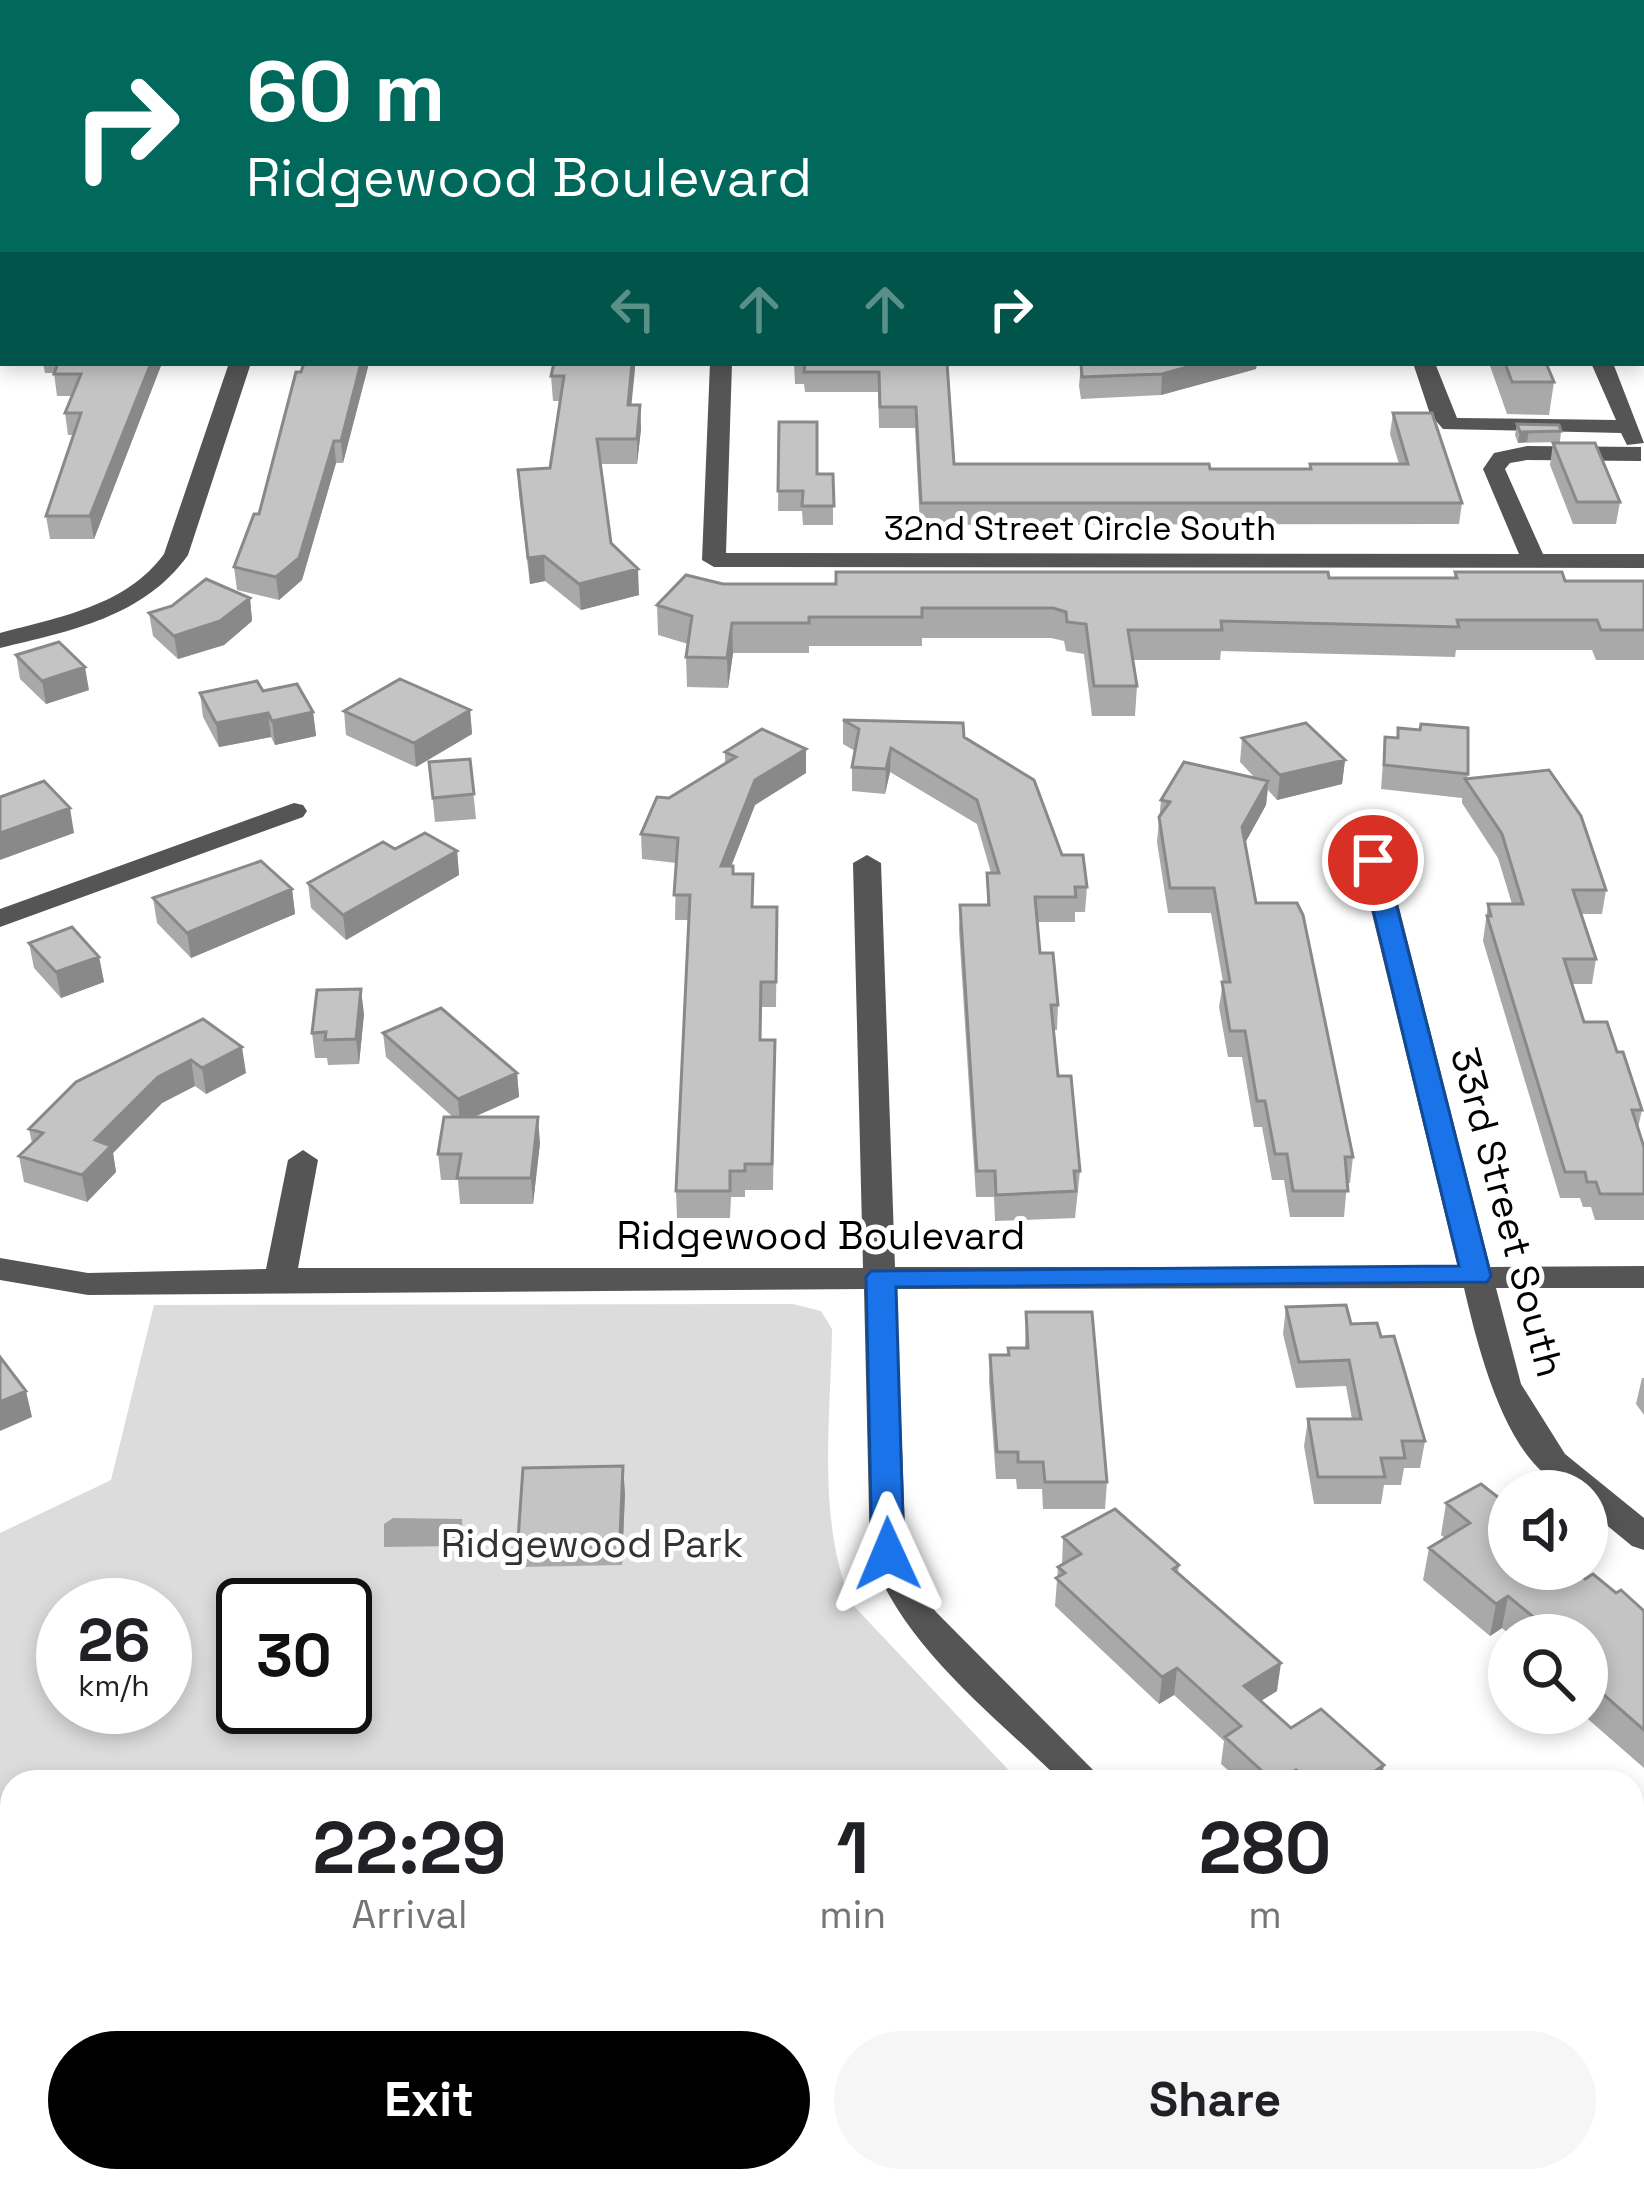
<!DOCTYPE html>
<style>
:root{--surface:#fff;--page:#f6f6f6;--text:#202124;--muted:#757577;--accent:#000}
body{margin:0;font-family:"Space Grotesk",sans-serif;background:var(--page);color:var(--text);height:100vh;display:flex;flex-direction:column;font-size:45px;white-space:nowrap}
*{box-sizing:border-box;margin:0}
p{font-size:39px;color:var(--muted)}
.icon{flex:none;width:66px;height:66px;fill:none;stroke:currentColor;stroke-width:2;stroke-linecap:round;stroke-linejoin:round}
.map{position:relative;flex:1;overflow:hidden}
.side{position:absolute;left:0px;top:1770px;width:1644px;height:423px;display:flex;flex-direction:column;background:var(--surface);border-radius:36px 36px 0 0;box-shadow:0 6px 18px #0003}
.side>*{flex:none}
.guide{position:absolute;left:0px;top:0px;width:1644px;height:366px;box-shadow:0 6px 18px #0003;background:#00695c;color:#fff;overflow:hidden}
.controls{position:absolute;left:1488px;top:1470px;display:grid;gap:24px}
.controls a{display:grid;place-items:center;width:120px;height:120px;border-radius:50%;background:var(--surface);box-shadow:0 6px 18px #0003;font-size:60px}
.speed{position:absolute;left:36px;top:1578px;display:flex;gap:24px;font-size:60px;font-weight:700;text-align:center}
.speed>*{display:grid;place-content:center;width:156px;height:156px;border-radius:50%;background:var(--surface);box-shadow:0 6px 18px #0003;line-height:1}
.speed small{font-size:30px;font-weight:400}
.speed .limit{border:6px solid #111;border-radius:18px;background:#fff;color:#111}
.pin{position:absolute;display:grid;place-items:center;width:102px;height:102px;color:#fff;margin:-51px;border:6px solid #fff;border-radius:50%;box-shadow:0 3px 12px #0007}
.me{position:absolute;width:132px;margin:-66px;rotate:359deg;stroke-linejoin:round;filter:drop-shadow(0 0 9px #0008)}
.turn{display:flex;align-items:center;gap:42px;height:252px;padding:0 48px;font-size:54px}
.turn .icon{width:156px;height:156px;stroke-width:2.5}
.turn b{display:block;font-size:84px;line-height:102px}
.lanes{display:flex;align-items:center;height:114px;padding:0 48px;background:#0003;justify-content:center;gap:60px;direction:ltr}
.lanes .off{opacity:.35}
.eta{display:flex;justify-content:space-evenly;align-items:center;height:204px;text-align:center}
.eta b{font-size:72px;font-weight:700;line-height:84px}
.action{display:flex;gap:24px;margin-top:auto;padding:24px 48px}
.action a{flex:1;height:138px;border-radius:72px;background:var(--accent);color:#fff;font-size:48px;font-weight:700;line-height:138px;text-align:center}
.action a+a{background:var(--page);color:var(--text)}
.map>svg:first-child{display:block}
</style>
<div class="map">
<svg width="1644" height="2192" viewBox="0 0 1644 2192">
<rect width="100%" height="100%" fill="#fff"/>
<path fill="#dcdcdc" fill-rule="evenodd" d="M793 1304 821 1311 832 1329C831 1419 816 1520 852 1604L1020 1782H12V2181H897V2192H15L0 2167V1533L111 1480 154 1305ZM63 1605H165V1707H63ZM243 1605H345V1707H243Z"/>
<path fill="#a3a3a3" d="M393 1518 462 1519 463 1542 454 1546 384 1547V1524Z"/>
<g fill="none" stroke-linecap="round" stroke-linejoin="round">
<defs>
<path id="major" d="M1627 0H1644V7Z"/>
</defs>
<use href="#major" stroke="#dbdbdb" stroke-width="6"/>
<path fill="#555" fill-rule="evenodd" d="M1002 0H1019L1021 3H1004Z
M1395 0H1412L1414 3H1397Z
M3 44V55L0 56V45Z
M0 198H3V210H0Z
M1641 198H1644V210H1641Z
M0 309H3V321H0Z
M1641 320H1644V332H1641Z
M229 363H251L188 555C144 617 70 631 0 648V633C59 617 126 606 164 554Z
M710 363H732L726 553 1519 554 1483 469 1494 453 1527 446 1641 447V461L1527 460 1510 463 1505 469 1543 554H1644V568L714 567 702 560Z
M1413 363H1435L1457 418 1616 420 1591 363H1613L1644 443 1627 445 1621 433 1443 429 1430 414Z
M294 803 303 805 307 811 303 817 0 927V909Z
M1373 852 1387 860 1490 1267 1644 1266V1288H1496L1521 1384 1565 1454 1644 1518V1550L1632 1546 1587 1509V1491C1511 1491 1478 1347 1464 1288L896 1289 906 1554 918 1588 936 1612 1105 1782H1062C992 1713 904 1648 870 1554L864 1289 88 1295 0 1280V1258L88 1273 266 1269 288 1160 303 1150 318 1160 298 1268H863L853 863 867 855 881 863 895 1267H1458L1359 860Z
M1304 2181H1348L1349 2192H1305Z"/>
<use href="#major" fill="#000" fill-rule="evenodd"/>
</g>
<path fill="#a9a9a9" d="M98 0H198L196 3H96Z
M384 0H440L437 3H385Z
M444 0H515L519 3H447Z
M899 0H944V3H902Z
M1071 0H1143L1146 3H1075Z
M1297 0H1362L1365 3H1301Z
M1463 0H1550L1554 3H1466Z
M1641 69 1644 73V101H1641Z
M3 114V166H0V119Z
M1641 216H1644V298L1641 292Z
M43 363H162L94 539H50L46 516 74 435H68L65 413 72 396H57L54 373H45Z
M304 363H369L343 463H336L302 580 279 600 237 590 234 567 259 514Z
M554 363H635L631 405H640L641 429 637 464H600L611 543 639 595 581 610 545 581 530 584 519 495 518 470 550 468 560 401H553L551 376Z
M794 363H947L954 464 1210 469H1309L1310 464H1399L1390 434 1393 413 1462 503 1459 524 920 525 915 428H879L878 392H805L804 384H795Z
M1086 363H1257L1256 369 1161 395 1081 399 1079 386 1081 364Z
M1489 363H1546L1554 382 1549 415 1507 414Z
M779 422 817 474H833V525H803L802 511H778Z
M1517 424 1561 431 1560 442 1518 443 1515 435Z
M1553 443 1620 502 1616 524H1573L1550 465Z
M1455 572 1565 581H1644V660H1596L1592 650H1456L1455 657 1221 651 1220 660H1133L1137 686 1135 716H1092L1084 654 1066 651 1064 641 1051 638H922V646H809V653H733L728 688 687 687 686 657 688 644 658 635 657 605 723 584 1454 578Z
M250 598 252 621 224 645 178 659 153 636 149 613Z
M16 655 89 690 46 704 20 679Z
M263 691 313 712 316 736 275 745 271 737 219 747 203 717 200 693Z
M470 710 472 734 416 767 346 735 344 711Z
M843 720 964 737 1087 887 1085 912H1075V922H1037L1040 953 1058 1005 1057 1030H1054L1058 1076 1080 1171 1075 1218 995 1221 994 1197H976L959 930 960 905H987V873H991L977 824 890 772 885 794 852 791V767L855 751 843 744Z
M1420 730 1468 774 1467 779 1606 890 1602 914H1582L1596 959 1592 984H1572L1584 1022 1617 1052 1642 1110 1638 1128 1644 1147V1220H1595L1591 1207H1583L1580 1198H1560L1483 941 1488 904H1512L1498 858 1462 803V798L1381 789 1385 737 1397 738Z
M1242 738 1345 760 1342 784 1277 800 1268 790 1266 805 1245 843 1256 903 1353 1157 1350 1183H1347L1344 1217H1290L1284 1180H1272L1262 1127H1254L1242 1057H1228L1219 1007 1223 982 1211 913H1168L1157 842 1161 800 1255 778 1240 762Z
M725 752 806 773 755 805 731 866 733 874 753 907H777L776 1007H761V1040H775L773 1190H745V1197H731L730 1218H677L676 1191 689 920H675L676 863 642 859 641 834 669 798 725 764Z
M470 759 476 819 435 822 429 762Z
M395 849 457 851 459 875 346 940 311 908 308 883Z
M292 889 295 914 191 958 157 923 153 898Z
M29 943 99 957 104 982 61 998 34 968Z
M364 1014 359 1064 328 1065 327 1058H315L312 1033Z
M203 1019 246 1073 206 1094 195 1086 162 1103 113 1153 116 1172 87 1202 24 1182 19 1156 32 1143 29 1129Z
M383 1033 517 1073 519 1097 474 1117 540 1143 533 1204H460L458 1180H441L438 1154 453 1117 386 1057Z
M1286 1307 1351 1324 1381 1337 1425 1441 1420 1468H1404L1401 1485H1384L1381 1504H1314L1304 1446 1308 1419H1352L1346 1386 1296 1388 1283 1334Z
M1026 1312 1107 1482 1105 1509H1043L1042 1489H1017L1016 1479H996L989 1382 990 1355H1008L1025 1348Z
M1642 1378H1644V1415L1636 1404Z
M1481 1484 1509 1569 1585 1579 1616 1593 1644 1611V1768L1581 1713H1587V1635H1510L1502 1628 1490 1636 1423 1580 1429 1548 1445 1538 1441 1535 1446 1503Z
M625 1493 622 1565 520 1567 518 1540Z
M1063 1537 1179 1565 1178 1573 1277 1691 1261 1701 1291 1728 1381 1782H1241L1221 1764 1224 1741 1174 1695 1159 1704 1055 1606 1058 1567 1062 1565Z
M1034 2181H1178L1179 2192H1035Z
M1499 2181H1592L1594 2192H1510L1509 2189H1501Z"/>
<path fill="#898989" d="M3 225V251L0 257V231Z
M151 363H162L94 539 90 516Z
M361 363H369L343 463 341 441Z
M632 363H635V369L629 429 628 405Z
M1202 363H1257L1256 369 1161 395 1162 374Z
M640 405 641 429 637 464V439Z
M1529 430 1527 442 1518 443 1520 432Z
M334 441 336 463 302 580 279 600 276 577Z
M544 556 545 581 530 584 528 558Z
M638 569 639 595 581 610 579 584Z
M250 598 252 621 224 645 178 659 174 636Z
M732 623 733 653 728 688 727 658Z
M85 667 89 690 46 704 42 681Z
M470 710 472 734 416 767 414 743Z
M313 712 316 736 275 745 272 721Z
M268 713 271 737 219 747 216 723Z
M891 748 890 772 885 794 886 769Z
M806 749V773L755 805 722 890 721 866 755 780Z
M1345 760 1342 784 1277 800 1280 775Z
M1268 781 1266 805 1240 852 1242 827Z
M70 808 74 833 0 860V833Z
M457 851 459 875 346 940 343 915Z
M292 889 295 914 191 958 187 933Z
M99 957 104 982 61 998 56 972Z
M361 989 364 1014 359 1064 356 1039Z
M242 1047 246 1073 206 1094 202 1068Z
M191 1060 195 1086 162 1103 113 1153 116 1172 87 1202 82 1175 95 1140 158 1077Z
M517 1073 519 1097 460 1123 458 1099Z
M538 1117 540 1143 533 1204 531 1178Z
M26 1391 32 1417 0 1431V1402Z
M623 1466 625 1493 622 1565 620 1538Z
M1508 1596 1502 1628 1490 1636 1496 1604Z
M1281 1663 1277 1691 1241 1713 1244 1686Z
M1177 1668 1174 1695 1159 1704 1162 1677Z
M1384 1765 1381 1782H1359Z
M1296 1770 1294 1782H1278Z"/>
<path fill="#c4c4c4" stroke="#898989" stroke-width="3" d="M98 0H150L149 3H96Z
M462 0H515L519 3H465Z
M682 0H887L893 3H682Z
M916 0H944V3H919Z
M1091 0H1143L1146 3H1094Z
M1322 0H1361L1365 3H1326Z
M1481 0H1550L1554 3H1484Z
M3 114V146H0V119Z
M1641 216H1644V257L1641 251Z
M58 363H151L90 516H46L81 413H65L81 374H54Z
M304 363H361L341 441H334L299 558 276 577 234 567 254 514H259L296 372H301Z
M554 363H632L628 405H640L637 439H597L611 543 638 569 579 584 544 556 528 558 518 470 550 468 564 376H551Z
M794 363H947L954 464H1209L1210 469H1311L1310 464H1408L1393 413H1432L1462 503H921L916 407H880L879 372H804L805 363Z
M1086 363H1202L1162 374 1082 377 1081 364Z
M1505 363H1546L1554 382H1512Z
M779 422H817V474H833L834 506H802L803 491H778Z
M1517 424 1559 425 1561 431 1520 432Z
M1553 443H1595L1620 502H1577Z
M836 572H1328L1329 578H1457L1455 572H1562L1565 581H1644V630H1601L1597 620H1457L1459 627 1221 621 1222 630H1128L1137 686H1094L1086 624 1067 622 1066 612 1053 608H922V617H809V623H732L727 658 686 657 692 616 657 605 686 575 723 584H836Z
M206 579 250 598 220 621 174 636 149 613 172 606Z
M59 642 85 667 42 681 16 655Z
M400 679 470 710 414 743 344 711Z
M257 681 263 691 297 684 313 712 272 721 268 713 216 723 200 693Z
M843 720 963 723 964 737 1034 780 1062 855H1083L1087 887H1075L1076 897H1035L1040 953H1053L1058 1005H1051L1058 1076H1071L1080 1171H1074L1076 1191 996 1195 995 1171H977L960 905H989L987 873H999L977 800 891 748 886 769 852 767 859 729Z
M1306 723 1345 760 1280 775 1242 738Z
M1421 724 1468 728V774L1384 765 1385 737 1398 738V728L1420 730Z
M762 729 806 749 755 780 721 866H733V874H753L752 907H777L776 982H761L760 1040H775L772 1164H745V1171H730V1191H676L690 895H674L678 838 641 834 657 797 669 798 736 757 725 752Z
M470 759 474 794 433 798 429 762Z
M1184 762 1268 781 1242 827 1256 903H1297L1303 915 1353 1157H1345L1348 1191H1293L1287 1154H1275L1265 1101H1257L1245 1031H1230L1222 982H1230L1214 888H1170L1159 817 1170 802 1161 800Z
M1549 770 1581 816 1606 890H1573L1596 959H1564L1584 1022H1607L1617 1052H1623L1642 1110H1632L1644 1147V1194H1600L1596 1182H1587L1585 1172H1565L1487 916H1491L1488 904H1523L1502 834 1465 779Z
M44 781 70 808 0 833V797Z
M425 833 457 851 343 915 308 883 383 842 395 849Z
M261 861 292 889 187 933 153 898Z
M72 927 99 957 56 972 29 943Z
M361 989 356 1039 325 1040 326 1032 312 1033 317 990Z
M441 1008 517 1073 458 1099 383 1033Z
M203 1019 242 1047 202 1068 191 1060 158 1077 95 1140 111 1146 82 1175 19 1156 43 1133 29 1129 76 1082Z
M444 1117H538L531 1178H457L461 1154H438Z
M1346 1305 1351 1324 1377 1323 1381 1337 1394 1336 1425 1441H1402L1405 1458H1381L1385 1477H1318L1308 1419H1361L1349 1360 1299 1362 1286 1307Z
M1026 1312H1092L1107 1482H1045L1043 1462H1018V1452H997L990 1355H1009L1008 1348H1028Z
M0 1357 26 1391 0 1402Z
M623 1466 620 1538 518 1540 523 1468Z
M1481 1484 1499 1498 1503 1496 1509 1501V1569H1573L1585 1579 1593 1574 1616 1593 1621 1590 1644 1611V1730L1587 1680V1635H1555L1508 1596 1496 1604 1429 1548 1470 1523 1446 1503Z
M1115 1509 1179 1565 1173 1569 1281 1663 1244 1686 1291 1728 1321 1709 1384 1765 1359 1782H1309L1296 1770 1278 1782H1274L1225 1737 1241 1726 1177 1668 1162 1677 1056 1578 1065 1573 1058 1567 1081 1554 1063 1537Z
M1038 2181H1178L1179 2190H1166V2192H1084V2184H1039Z
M1521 2181H1592L1594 2192H1523Z"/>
<path fill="#1a73e8" stroke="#114b97" stroke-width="3" d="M1373 852 1385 860 1491 1276 1487 1282 896 1287 904 1554 899 1563H876L872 1554 866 1277 871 1271 1459 1266 1361 860Z"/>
<g text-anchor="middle" stroke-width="10" stroke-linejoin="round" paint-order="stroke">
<g font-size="33" fill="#000" stroke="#fff">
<text x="1080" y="540">32nd Street Circle South</text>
</g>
<g font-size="39" fill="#000" stroke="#fff">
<text transform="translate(1508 1212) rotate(75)" y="14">33rd Street South</text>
<text x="821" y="1249">Ridgewood Boulevard</text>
</g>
<g font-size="39" fill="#333" stroke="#fff">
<text x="592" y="1557">Ridgewood Park</text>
</g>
</g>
</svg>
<div class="controls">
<a><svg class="icon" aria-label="sound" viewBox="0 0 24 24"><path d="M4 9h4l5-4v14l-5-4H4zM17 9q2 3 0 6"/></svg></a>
<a><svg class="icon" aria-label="search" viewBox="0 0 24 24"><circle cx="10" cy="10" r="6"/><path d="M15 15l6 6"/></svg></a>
</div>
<div class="speed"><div>26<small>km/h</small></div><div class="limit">30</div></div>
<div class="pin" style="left:1373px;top:860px;background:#d93025"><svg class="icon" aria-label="arrive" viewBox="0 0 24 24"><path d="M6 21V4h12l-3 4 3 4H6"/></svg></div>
<svg class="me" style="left:888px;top:1554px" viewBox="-20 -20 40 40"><path d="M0-17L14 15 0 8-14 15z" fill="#1a73e8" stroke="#fff" stroke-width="4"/></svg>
<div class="guide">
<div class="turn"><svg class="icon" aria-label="right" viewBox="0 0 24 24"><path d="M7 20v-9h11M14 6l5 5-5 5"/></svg><div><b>60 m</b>Ridgewood Boulevard</div></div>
<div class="lanes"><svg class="icon off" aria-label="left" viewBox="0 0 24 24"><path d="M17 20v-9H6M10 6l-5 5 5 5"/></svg><svg class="icon off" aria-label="ahead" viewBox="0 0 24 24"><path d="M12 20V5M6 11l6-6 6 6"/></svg><svg class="icon off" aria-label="ahead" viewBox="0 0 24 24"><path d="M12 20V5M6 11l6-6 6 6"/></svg><svg class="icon" aria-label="right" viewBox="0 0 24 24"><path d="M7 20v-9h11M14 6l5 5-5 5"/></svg></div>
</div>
<section class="side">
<div class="eta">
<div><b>22:29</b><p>Arrival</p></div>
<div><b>1</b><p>min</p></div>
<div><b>280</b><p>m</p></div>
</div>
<div class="action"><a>Exit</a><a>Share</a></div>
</section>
</div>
